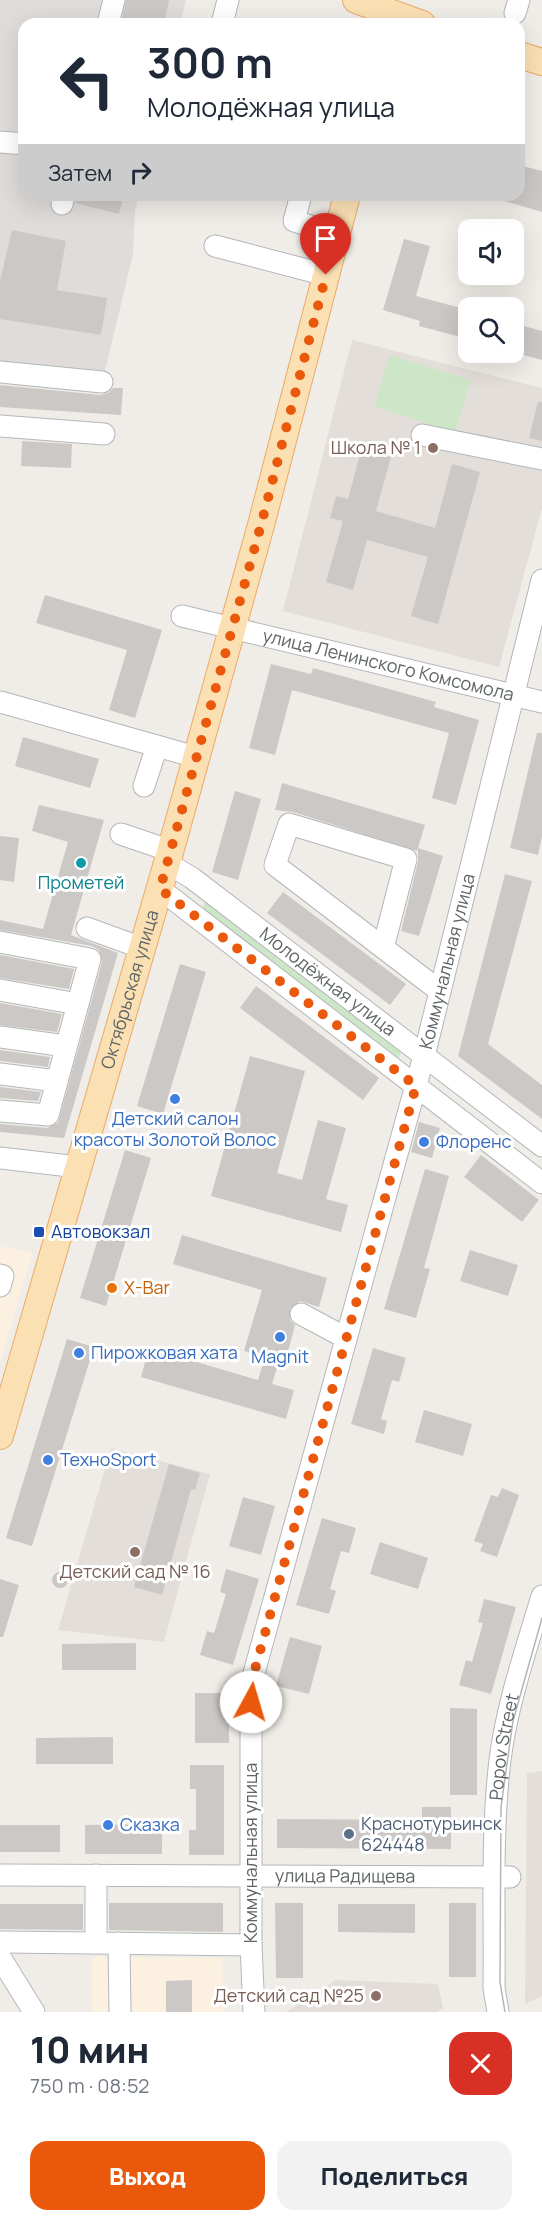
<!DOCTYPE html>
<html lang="ru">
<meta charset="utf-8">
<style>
:root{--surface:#fff;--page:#f2f2f3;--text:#1f2937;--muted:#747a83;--accent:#ea580c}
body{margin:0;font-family:Manrope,sans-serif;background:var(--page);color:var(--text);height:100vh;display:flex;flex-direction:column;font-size:22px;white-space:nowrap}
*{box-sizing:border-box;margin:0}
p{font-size:20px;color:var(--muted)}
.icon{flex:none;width:33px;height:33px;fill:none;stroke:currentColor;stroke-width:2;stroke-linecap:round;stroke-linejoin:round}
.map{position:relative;height:2012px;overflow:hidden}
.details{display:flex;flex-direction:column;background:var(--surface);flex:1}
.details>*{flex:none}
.banner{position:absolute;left:18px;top:18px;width:507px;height:183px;border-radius:18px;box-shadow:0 6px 24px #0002;background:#fff;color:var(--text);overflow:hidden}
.tools{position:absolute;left:458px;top:219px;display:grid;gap:12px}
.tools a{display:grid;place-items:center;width:66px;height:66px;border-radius:12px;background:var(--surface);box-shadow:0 6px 24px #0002;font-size:30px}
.pin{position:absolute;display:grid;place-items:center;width:51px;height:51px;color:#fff;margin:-62px -26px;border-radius:50% 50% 50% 0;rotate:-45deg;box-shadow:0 0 6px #0007}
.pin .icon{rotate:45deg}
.me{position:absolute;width:66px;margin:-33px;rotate:6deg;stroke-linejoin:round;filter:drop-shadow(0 0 4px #0008)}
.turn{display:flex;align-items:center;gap:21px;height:126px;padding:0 30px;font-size:27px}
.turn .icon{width:78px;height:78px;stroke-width:2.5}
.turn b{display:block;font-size:42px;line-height:51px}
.then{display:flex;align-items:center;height:57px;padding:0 30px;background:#0003;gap:12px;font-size:22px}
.round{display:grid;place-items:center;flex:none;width:63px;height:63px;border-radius:18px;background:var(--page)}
.summary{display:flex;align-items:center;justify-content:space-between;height:102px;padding:0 30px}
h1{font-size:36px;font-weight:800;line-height:45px}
.button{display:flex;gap:12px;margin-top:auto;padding:12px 30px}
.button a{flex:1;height:69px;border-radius:18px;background:var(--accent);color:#fff;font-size:24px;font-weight:800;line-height:69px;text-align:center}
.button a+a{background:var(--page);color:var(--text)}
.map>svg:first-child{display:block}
</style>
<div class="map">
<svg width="542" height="2012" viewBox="0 0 542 2012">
<rect width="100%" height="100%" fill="#f0ede8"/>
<path fill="#fcf0e1" d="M0 1246 32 1253 0 1363Z
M92 1957 222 1958 223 2012H92Z"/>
<path fill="#e0dcda" d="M0 0H186L180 24H24V195H139L135 211 133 254 105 371 98 379 0 366Z"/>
<path fill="#e3deda" d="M352 340 542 388V508L499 667 283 611Z
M111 1448 210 1474 164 1642 58 1630Z
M542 1771V1996L525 2004 527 1773Z
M336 1980 438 1984 443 2008 437 2012H286Z"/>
<path fill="#cde6c7" d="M390 355 471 380 455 432 374 406Z
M209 901 403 1047 399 1058 203 912 204 904Z"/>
<path fill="#ccc8c5" d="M126 0H169L164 24H121Z
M519 165 542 171V212L494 198 495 195H519Z
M76 195H124L119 214 75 203Z
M12 230 66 241 57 290 107 298 101 335 0 319V281Z
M404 239 430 246 416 296 468 310V339L419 326 420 321 383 310Z
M513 323 542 331V360L513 352Z
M0 385 101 395 108 393 113 388H123L121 415 0 407Z
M538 402H542V441L529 438Z
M22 441 72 444 71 468 21 466Z
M363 444 392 453 376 511 435 528 452 464 480 472 438 624 411 616 428 557 367 540 353 590 326 582 343 521 330 518 336 496 348 499Z
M45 595 162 630 135 718 109 710 127 650 36 623Z
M271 664 311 674 313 668 436 702 434 707 479 720 456 805 432 798 449 733 292 690 275 755 249 748Z
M537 733H542V836L538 855 510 848Z
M23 737 99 759 90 788 15 766Z
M282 783 425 825 417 851 293 812 275 810Z
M235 791 261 799 238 880 212 872Z
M39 805 104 820 71 935 118 953 64 1138 0 1132V1124L47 1128 58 1123 102 962 99 950 92 946 0 930V920L43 929 68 842 32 831Z
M0 836 19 838 14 882 0 880Z
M418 848 443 856 419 936 401 931 418 862Z
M505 874 532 881 488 1044 542 1085V1119L458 1056Z
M283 892 406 984 390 1005 267 913Z
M0 955 74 969 69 989 0 978Z
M180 964 206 972 163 1114 137 1106Z
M256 986 379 1078 363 1100 240 1008Z
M0 1003 62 1014 57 1032 0 1025Z
M0 1050 50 1057 48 1067 0 1061Z
M250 1056 305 1071 277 1173 302 1180 318 1120 346 1128 326 1199 348 1205 341 1232 211 1196Z
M0 1087 41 1092 38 1101 0 1098Z
M419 1122 440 1128 432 1158 411 1152Z
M125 1150 151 1158 106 1306 80 1298Z
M481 1155 539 1200 522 1222 464 1177Z
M425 1169 449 1176 424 1268 430 1269 416 1318 384 1309Z
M182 1235 327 1278 319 1307 300 1301 290 1309V1320L295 1325 285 1363 279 1361 272 1384 294 1390 286 1419 141 1377 149 1348 258 1380 265 1357 244 1351 262 1290 173 1264Z
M470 1250 518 1265 508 1296 460 1281Z
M67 1339 94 1347 32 1546 6 1538Z
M373 1348 406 1358 399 1382 392 1380 381 1419 387 1421 384 1434 351 1424Z
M424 1410 472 1424 463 1456 415 1442Z
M169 1464 200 1473 195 1490 191 1489 162 1595 134 1587Z
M502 1488 519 1495 497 1557 480 1551 483 1544 474 1541 491 1495 498 1497Z
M243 1497 275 1506 261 1555 229 1546Z
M322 1518 356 1528 349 1553 341 1551 330 1589 336 1591 329 1614 296 1605Z
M380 1542 428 1558 418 1589 370 1574Z
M226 1569 259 1579 233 1665 200 1655 207 1631 214 1633 226 1594 220 1592Z
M52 1580a8 8 0 1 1 16 0a8 8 0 1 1-16 0Z
M0 1579 19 1585 3 1637H0Z
M484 1599 516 1607 491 1694 459 1685 466 1660 472 1662 483 1623 478 1622Z
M290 1637 322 1646 309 1694 276 1686Z
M136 1643V1670H62V1644Z
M195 1693H229V1743H195Z
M450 1708 477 1709V1795H450Z
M113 1737V1764H36V1738Z
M190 1765H224V1855H189V1830H196V1789H190Z
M422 1807H451V1849L277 1848V1819L422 1820Z
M162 1824V1854H85V1825Z
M0 1825H60V1852H0Z
M109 1903H223V1932L109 1930Z
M275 1903H303V1978H276Z
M449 1903H476V1977H449Z
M0 1904H83V1930L0 1929Z
M338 1904H415V1933L338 1932Z
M192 1980V2012H166V1981Z"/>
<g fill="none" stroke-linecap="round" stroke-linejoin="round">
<defs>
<g id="minor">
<path d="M515 13 519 0"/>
<path d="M108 24 114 0"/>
<path d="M222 24 228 0"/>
<path d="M0 142 24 144"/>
<path d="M301 195 294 221 337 234"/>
<path d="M62 204 64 195"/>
<path d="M215 246 326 275"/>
<path d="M0 372 102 382"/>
<path d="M0 426 104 434"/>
<path d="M422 435 542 459"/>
<path id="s1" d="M182 616 542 702"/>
<path d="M1 702 196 757"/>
<path d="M144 786 157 746"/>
<path d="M121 834 171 851"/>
<path id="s2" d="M167 863 192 878 542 1146"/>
<path d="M160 889 542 1183"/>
<path d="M87 928 142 948"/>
<path d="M0 942 90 959 48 1115 0 1111"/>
<path d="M383 948 406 859 289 824 275 865 424 979 440 991"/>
<path d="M0 990 78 1004"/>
<path d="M0 1037 66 1046"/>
<path d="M0 1074 57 1081"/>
<path d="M0 1158 78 1167"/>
<path d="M0 1275 3 1276 0 1286"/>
<path d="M301 1314 346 1338"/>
<path id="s3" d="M0 1875 510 1877"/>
<path d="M96 1875V1943L251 1945"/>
<path d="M0 1942 96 1943"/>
<path d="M119 1943 120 2012"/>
<path d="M0 1957 34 2012"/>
<path id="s4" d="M254 2012 251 1945V1684L424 1056 542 580"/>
<path id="s5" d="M498 2012 494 1988C495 1912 491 1835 500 1760 507 1704 526 1650 542 1596"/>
</g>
<g id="major">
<path d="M356 0 422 24"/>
<path d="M519 55 542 62"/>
<path id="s6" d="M0 1436 167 863 261 525 347 195"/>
</g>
</defs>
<use href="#minor" stroke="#b3b7b9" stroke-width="23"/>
<use href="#major" stroke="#eaaa68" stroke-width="28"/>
<use href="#minor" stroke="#fff" stroke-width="21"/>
<use href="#major" stroke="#fbe0b3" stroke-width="26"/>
<path stroke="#b4b5b5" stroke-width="1.5" d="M505 2012 500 1982 501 1807 513 1721 542 1618"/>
</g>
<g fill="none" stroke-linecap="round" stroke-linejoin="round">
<path stroke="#ea580c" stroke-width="10" stroke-dasharray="0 18" d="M251 1702V1684L416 1086 160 889 261 525 326 275"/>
</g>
<g fill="#8d6e63" stroke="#fff" stroke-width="2">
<circle cx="433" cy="448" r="6"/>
<circle cx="135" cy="1552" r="6"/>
<circle cx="376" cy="1996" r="6"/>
</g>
<circle fill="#0f9aa8" stroke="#fff" stroke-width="2" cx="81" cy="863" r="6"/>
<g fill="#3f7fe0" stroke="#fff" stroke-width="2">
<circle cx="175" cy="1099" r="6"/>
<circle cx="424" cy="1142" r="6"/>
<circle cx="280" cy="1337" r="6"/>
<circle cx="79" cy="1353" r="6"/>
<circle cx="48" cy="1460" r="6"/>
<circle cx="108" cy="1825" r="6"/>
</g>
<rect fill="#1a4fb4" stroke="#fff" stroke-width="2" x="33" y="1226" width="12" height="12" rx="3"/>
<circle fill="#e8710a" stroke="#fff" stroke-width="2" cx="112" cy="1288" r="6"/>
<circle fill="#5c6f8a" stroke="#fff" stroke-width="2" cx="349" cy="1834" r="6"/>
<g text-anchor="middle" stroke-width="6" stroke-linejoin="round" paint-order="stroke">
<g font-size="18" fill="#785e54" stroke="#fff" text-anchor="end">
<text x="421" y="454">Школа № 1</text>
<text x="135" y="1578" text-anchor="middle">Детский сад № 16</text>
<text x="364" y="2002">Детский сад №25</text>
</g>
<g font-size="18" fill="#5f6567" stroke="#fff">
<text dy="6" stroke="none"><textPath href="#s1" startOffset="212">улица Ленинского Комсомола</textPath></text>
<text dy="6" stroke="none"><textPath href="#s4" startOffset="1077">Коммунальная улица</textPath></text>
<text dy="6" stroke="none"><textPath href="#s2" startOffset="200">Молодёжная улица</textPath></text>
<text dy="6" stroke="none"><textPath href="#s6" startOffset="465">Октябрьская улица</textPath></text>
<text dy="6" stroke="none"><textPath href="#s5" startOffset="266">Popov Street</textPath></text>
<text transform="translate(251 1853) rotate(-90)" y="6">Коммунальная улица</text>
<text dy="6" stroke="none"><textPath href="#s3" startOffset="345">улица Радищева</textPath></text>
</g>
<g font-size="18" fill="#0d838f" stroke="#fff">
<text x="81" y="889">Прометей</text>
</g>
<g font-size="18" fill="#366cbe" stroke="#fff" text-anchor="start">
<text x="175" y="1125" text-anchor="middle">Детский салон<tspan x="175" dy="21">красоты Золотой Волос</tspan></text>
<text x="436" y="1148">Флоренс</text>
<text x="91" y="1359">Пирожковая хата</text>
<text x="280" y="1363" text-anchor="middle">Magnit</text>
<text x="60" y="1466">ТехноSport</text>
<text x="120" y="1831">Сказка</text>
</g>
<g font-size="18" fill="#164399" stroke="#fff" text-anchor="start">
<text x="51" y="1238">Автовокзал</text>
</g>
<g font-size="18" fill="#c56008" stroke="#fff" text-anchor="start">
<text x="124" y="1294">X-Bar</text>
</g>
<g font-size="18" fill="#4e5e75" stroke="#fff" text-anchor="start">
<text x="361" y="1830">Краснотурьинск<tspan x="361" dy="21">624448</tspan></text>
</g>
</g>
</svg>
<div class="tools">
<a><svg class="icon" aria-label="sound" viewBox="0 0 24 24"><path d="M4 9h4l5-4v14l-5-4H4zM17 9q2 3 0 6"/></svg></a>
<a><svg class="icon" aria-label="search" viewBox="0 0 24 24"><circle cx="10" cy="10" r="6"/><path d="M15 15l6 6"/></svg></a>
</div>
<div class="pin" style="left:326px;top:275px;background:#d93025"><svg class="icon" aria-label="arrive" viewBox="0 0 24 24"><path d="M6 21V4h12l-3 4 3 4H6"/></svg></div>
<svg class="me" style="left:251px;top:1702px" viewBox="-20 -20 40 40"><circle r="19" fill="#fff"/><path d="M0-13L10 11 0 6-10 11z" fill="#ea580c"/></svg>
<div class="banner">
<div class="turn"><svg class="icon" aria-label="left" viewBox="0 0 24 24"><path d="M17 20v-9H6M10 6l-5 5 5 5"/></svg><div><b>300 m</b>Молодёжная улица</div></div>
<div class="then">Затем<svg class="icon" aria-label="right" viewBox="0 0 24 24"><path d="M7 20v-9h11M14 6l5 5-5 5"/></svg></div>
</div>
</div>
<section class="details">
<div class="summary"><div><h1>10 мин</h1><p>750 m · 08:52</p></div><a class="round" style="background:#d93025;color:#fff"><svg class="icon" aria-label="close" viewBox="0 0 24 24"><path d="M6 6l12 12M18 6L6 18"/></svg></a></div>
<div class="button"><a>Выход</a><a>Поделиться</a></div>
</section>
